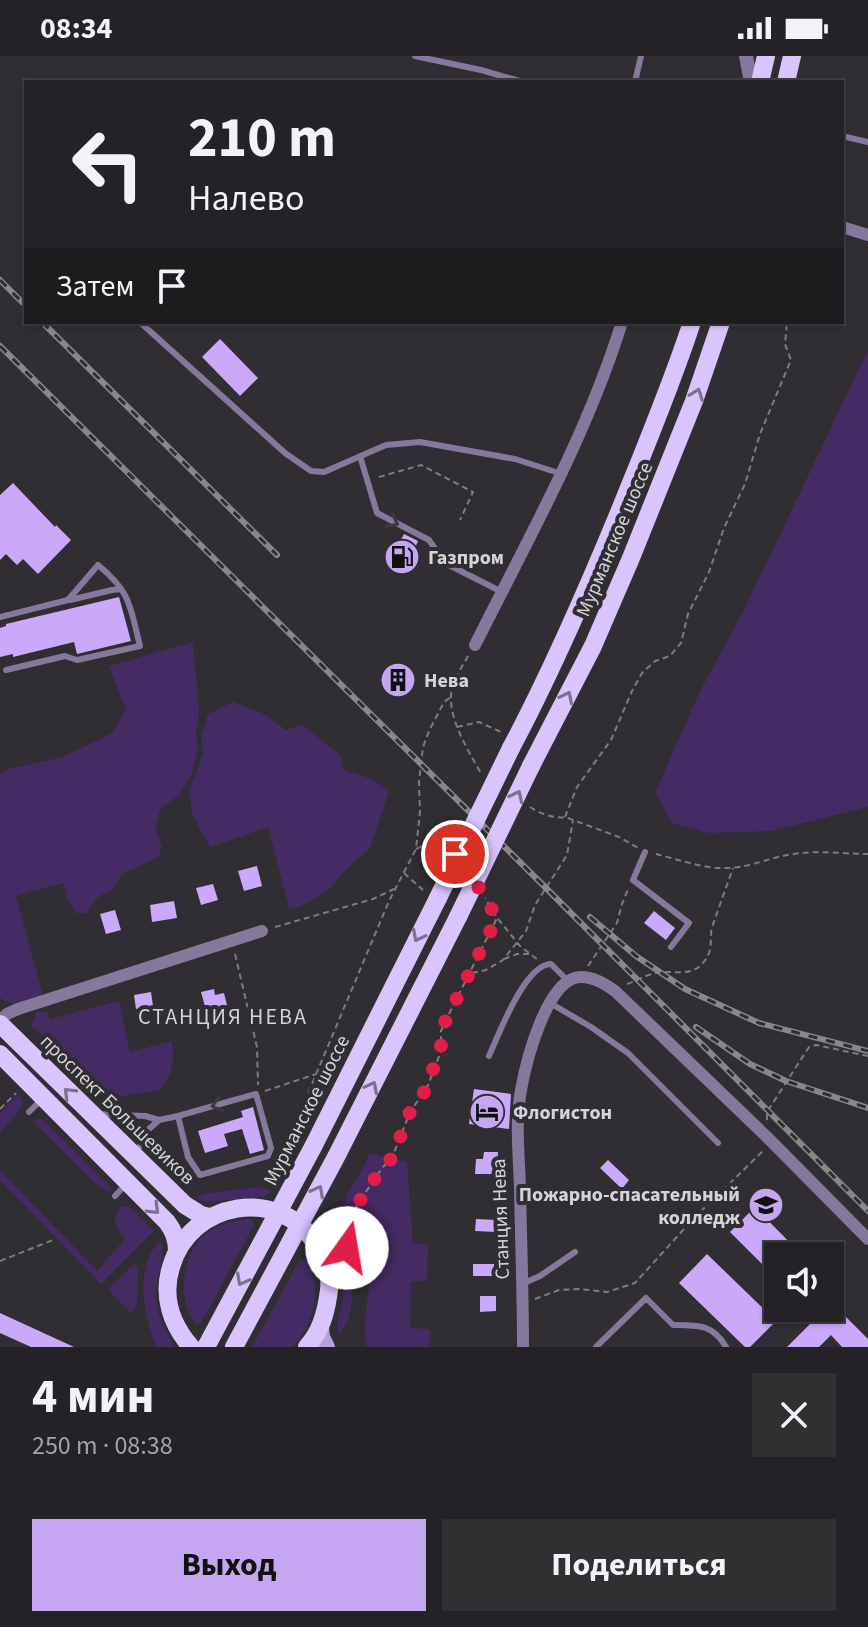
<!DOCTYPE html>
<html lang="ru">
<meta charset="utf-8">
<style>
:root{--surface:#242226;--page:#302f32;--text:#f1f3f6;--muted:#a3a4a7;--line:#413f43;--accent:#c5a7f1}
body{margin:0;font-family:"Source Sans 3",sans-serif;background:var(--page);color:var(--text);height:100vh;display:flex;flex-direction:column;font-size:30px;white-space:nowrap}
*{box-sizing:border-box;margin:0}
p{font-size:26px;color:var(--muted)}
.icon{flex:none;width:44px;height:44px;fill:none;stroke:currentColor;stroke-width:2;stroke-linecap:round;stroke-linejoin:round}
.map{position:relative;height:1291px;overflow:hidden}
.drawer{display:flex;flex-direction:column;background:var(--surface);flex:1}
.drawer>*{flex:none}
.hud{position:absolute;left:24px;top:24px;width:820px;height:244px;border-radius:0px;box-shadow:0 2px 6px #0004,0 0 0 2px var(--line);background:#242226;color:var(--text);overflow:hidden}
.fabs{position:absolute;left:764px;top:1186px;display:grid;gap:16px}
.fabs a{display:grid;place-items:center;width:80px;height:80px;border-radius:0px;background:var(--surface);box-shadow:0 2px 6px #0004,0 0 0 2px var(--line);font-size:40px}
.pin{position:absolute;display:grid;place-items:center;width:68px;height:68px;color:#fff;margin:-34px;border:4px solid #fff;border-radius:50%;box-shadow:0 2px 8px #0007}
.me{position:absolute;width:88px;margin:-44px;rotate:13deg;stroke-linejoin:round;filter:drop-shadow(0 0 6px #0008)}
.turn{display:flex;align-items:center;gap:28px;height:168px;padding:0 32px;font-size:36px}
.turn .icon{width:104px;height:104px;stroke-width:2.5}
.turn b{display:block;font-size:56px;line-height:68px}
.then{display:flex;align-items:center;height:76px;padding:0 32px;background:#0003;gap:16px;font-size:30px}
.round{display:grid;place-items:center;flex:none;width:84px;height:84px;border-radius:0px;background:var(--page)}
.head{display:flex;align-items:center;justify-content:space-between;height:136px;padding:0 32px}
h1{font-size:48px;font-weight:700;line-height:60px}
.button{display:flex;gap:16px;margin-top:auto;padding:16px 32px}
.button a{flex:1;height:92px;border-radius:0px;background:var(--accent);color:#111;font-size:32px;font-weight:700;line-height:92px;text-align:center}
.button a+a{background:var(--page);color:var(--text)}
.status{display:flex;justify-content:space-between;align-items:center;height:56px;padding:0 40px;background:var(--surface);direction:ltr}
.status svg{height:22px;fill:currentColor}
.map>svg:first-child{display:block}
</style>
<div class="status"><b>08:34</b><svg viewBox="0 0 49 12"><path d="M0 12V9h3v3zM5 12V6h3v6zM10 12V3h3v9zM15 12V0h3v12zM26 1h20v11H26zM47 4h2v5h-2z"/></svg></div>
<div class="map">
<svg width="868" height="1291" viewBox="0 0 868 1291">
<rect width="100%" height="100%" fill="#302e32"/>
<path fill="#442b64" d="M868 294V751L771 775 708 777 672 767 655 737 700 635 743 556Z
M193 586 199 656 196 678 198 694 191 720 178 740 161 752 155 771 162 791 158 801 122 818 113 833 98 841 86 857H76L68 844 64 827 16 840 43 939C28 946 15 952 0 942V717L8 713 63 701 112 677 126 654 109 610Z
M233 646 264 658 286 674 302 669 340 699 343 714 372 723 389 735 370 792 348 812 327 835 300 851 289 852 268 771 210 791 192 758 189 736 203 697 201 680 208 658Z
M119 945 130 996 172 985C174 1008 174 1016 158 1035L138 1037 124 1040 105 1038 84 1024 74 1004 31 970 37 956 47 955 50 963Z
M18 1038 23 1044 22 1051 0 1077V1057Z
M39 1063 44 1064 110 1131 111 1134 109 1136 96 1128 34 1066Z
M369 1097 407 1106 413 1187 428 1188 427 1225H411L410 1272 430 1273 429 1291H367C359 1262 375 1233 367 1204 362 1189 344 1169 344 1153 344 1135 365 1115 369 1097Z
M0 1114 97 1215 125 1183C114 1171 111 1163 122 1150L130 1151 154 1175 101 1228 0 1124Z
M258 1131 272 1135 263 1141 214 1145 206 1146 196 1142 203 1138Z
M249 1163 252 1164 254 1169 201 1267 197 1269C176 1249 182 1200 202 1181 215 1169 232 1165 249 1163Z
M322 1166C329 1171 335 1176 340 1184 354 1209 359 1257 338 1280 336 1268 339 1259 342 1248 344 1238 343 1225 341 1215 338 1197 323 1184 322 1166Z
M161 1184C165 1202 157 1218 156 1236 155 1257 165 1272 174 1291H156C144 1259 133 1210 161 1184Z
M305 1202C324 1226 314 1272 292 1291H252L299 1205Z
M134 1208 138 1211 137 1250 131 1257 112 1238 109 1232Z"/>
<path fill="#caa8fa" d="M220 283 258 322 240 340 202 301Z
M13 427 55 471 56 469 71 484 38 518 23 503 17 509 6 498 0 504V439Z
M404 478 418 485 408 509 392 501Z
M119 541 131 585 77 598 74 586 13 601V598L0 601V572L6 570V568Z
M400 611 411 626 396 637 385 622Z
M257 810 262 830 244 835 238 815Z
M213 828 218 844 201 849 196 832Z
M174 845 177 862 152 866 150 849Z
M115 854 121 874 106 878 100 858Z
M654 855 675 872 666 884 644 867Z
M214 933 215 939 224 937 227 949 206 954 201 936Z
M151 936 153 950 136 953 134 939Z
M474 1033 511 1038 509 1073 469 1068Z
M253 1051 264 1094 250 1098 242 1073 224 1078 228 1090 205 1097 198 1075 243 1061 241 1055Z
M484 1096H498L497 1118H475L476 1103H483Z
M608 1104 629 1124 622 1133 600 1112Z
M755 1151 803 1200H778V1204L768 1214 730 1176Z
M476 1163 497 1164 496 1176 475 1175Z
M707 1198 776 1265 750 1291H745L679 1227Z
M473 1208H494V1220H473Z
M480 1240H496V1255L480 1256Z
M830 1245 868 1283V1291H842L831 1279 819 1291H787L815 1263 803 1252H830Z
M0 1257 74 1291H31L0 1277Z"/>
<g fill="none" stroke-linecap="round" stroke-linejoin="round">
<path stroke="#7c7b7e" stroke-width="2" stroke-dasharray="6 4" stroke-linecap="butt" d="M379 421 421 409 473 436 460 464
M468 600C461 613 451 626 451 641 450 666 470 698 482 719
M457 671 479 666 501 676
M530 751C539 757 554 763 565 761L619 781 638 792
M565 761 577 731 611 684 632 635 642 617 655 605 670 600 681 587 688 558 709 516 724 472 745 428 760 378 791 304 785 288 787 266
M416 793 433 785 444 786 446 788
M656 798C676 803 702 812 722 812 748 813 769 801 794 798 818 794 844 798 868 798
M404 817 423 834
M498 863 520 890 538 904
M275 871 373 843 394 833
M235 898 257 991 258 1029
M504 903 517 898H529
M588 910 617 867 622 848 629 831
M472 917 486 914 503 904 526 875 535 849 567 799 573 764
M627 928C636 925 644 920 652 918 673 911 696 927 709 897 712 889 710 879 712 871L733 812
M265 1035 316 1018
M0 1053 16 1037
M767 1064V1056L809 991 816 989 868 1000
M298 1084 296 1080V1066L389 845 416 793 420 756 419 726 423 691 429 675 444 646 451 641
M347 1192 351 1170 357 1149 382 1112 392 1102 410 1056 427 1032 441 995V975L445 966 497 862 485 842
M0 1205 53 1184
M535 1243 559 1234 579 1233 607 1236 635 1227 694 1162 764 1094"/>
<path stroke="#85789a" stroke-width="6" d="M415 0 481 14 523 26
M635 26 641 0
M842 80 868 86
M142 268 285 397 311 415 324 416 386 389 420 386 515 403 562 418
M360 400 377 457 429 484 445 507 502 536
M70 544 112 534 121 533
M0 561 68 544 98 509C131 536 130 550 140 590L77 604 65 600 6 614
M645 796 633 824 689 867 671 891
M550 947 591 971 628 997 718 1087
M489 1000C499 978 525 908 551 908L568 925
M29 1056 41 1044
M98 1058 145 1060 159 1064 178 1060 256 1038 271 1092 268 1100 200 1119 188 1101 178 1060
M136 1097 149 1073 159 1064
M115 1140 126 1128
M522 1228 540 1220 575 1196
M596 1291 646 1242 673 1269C697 1269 713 1268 726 1291"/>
<path stroke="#85789a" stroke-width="12" d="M842 171 868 179
M475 589C528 483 587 379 622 266
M0 965 7 958 18 953 262 875
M523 1291C523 1238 521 1185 520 1132 519 1099 515 1066 521 1034 526 1006 547 921 581 921 594 921 605 928 615 935L768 1082 868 1183"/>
<path stroke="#85789a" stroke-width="14" d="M746 0 751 26"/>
<path stroke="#b6a1d8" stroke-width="16" d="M321 1271 322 1281 327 1291"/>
<path stroke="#dac4fd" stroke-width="18" d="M760 26 766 0
M786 26 792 0
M511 692C552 615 587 534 620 454 645 392 671 330 692 266
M531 710 593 590 631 502 694 345 721 266
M0 968 185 1149 201 1159 210 1161
M0 998 167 1166C174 1175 177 1183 177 1194
M191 1291C171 1268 162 1240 171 1211 190 1145 279 1129 316 1188 327 1205 332 1221 328 1241 325 1260 320 1276 307 1291
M206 1291 314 1089 438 842
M234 1291 336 1101 458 861"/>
<defs>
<path id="rail" d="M0 224 26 250
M42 266 277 499
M0 290 550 836 868 1155
M590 861 636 900 685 933 759 967 868 995
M696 971 750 1008 786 1025 868 1052"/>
</defs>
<use href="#rail" stroke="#88878a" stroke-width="6"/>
<use href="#rail" stroke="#302e32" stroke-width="3" stroke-dasharray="9" stroke-linecap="butt"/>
<path stroke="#dac4fd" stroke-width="18" d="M438 842 511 692
M458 861 531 710"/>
</g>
<defs><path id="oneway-chevron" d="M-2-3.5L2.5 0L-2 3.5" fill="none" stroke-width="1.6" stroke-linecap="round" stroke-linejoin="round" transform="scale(2)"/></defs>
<g stroke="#7c728d">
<use href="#oneway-chevron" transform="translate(697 338) rotate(-70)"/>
<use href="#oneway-chevron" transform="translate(567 641) rotate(-63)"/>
<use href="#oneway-chevron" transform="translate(517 740) rotate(-64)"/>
<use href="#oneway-chevron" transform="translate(418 880) rotate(117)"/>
<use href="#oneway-chevron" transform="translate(372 1031) rotate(-63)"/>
<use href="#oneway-chevron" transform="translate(69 1037) rotate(-135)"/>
<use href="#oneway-chevron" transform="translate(318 1135) rotate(-62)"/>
<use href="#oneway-chevron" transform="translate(154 1153) rotate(45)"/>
<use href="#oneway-chevron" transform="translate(242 1224) rotate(118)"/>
</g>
<g stroke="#3d3942">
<use href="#oneway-chevron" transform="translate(393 466) rotate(27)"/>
<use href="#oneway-chevron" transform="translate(217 1049) rotate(164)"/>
</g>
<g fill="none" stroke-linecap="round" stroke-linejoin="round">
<path stroke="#e11d48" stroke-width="14" stroke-dasharray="0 25.2" d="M347 1192 351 1170 357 1149 382 1112 392 1102 410 1056 427 1032 435 1007 441 995V975L445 966 497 862 466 811 455 798"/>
</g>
<defs>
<symbol id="fuel-disc" viewBox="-11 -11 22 22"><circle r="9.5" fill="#c5a7f1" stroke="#302e32"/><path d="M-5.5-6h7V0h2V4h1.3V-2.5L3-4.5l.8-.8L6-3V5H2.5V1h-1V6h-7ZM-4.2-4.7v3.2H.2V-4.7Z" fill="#111"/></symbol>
<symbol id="building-disc" viewBox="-11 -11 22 22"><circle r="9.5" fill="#c5a7f1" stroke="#302e32"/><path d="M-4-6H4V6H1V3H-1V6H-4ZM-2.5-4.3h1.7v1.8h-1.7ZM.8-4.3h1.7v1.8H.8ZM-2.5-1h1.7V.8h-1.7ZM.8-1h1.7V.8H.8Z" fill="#111"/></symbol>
<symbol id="hotel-disc" viewBox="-11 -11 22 22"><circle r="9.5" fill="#c5a7f1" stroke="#302e32"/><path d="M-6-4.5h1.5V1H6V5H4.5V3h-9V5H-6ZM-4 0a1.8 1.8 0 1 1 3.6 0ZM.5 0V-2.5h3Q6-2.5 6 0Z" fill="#111"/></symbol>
<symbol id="university-disc" viewBox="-11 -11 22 22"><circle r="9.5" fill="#c5a7f1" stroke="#302e32"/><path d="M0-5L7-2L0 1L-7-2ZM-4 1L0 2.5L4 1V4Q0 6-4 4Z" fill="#111"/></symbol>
</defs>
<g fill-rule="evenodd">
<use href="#fuel-disc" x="382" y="481" width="40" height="40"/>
<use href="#building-disc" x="378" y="604" width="40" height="40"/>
<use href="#hotel-disc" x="467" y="1036" width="40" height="40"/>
<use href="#university-disc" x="746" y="1129" width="40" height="40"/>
</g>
<g text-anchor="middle" stroke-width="8" stroke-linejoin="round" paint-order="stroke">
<g font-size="20" fill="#d4d4d6" stroke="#302e32">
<text transform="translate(614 483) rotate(-67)" y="7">Мурманское шоссе</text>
<text transform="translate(118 1053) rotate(44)" y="7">проспект Большевиков</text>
<text transform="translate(306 1054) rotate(-63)" y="7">Мурманское шоссе</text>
<text transform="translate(500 1163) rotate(-92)" y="7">Станция Нева</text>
</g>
<g font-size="20" font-weight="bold" fill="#d4d4d6" stroke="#302e32" text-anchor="start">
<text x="428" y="508">Газпром</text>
<text x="424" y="631">Нева</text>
<text x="513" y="1063">Флогистон</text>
<text x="740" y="1145" text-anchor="end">Пожарно-спасательный<tspan x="740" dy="23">колледж</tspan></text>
</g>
<g font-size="22" letter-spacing="2" fill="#d4d4d6" stroke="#302e32">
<text x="223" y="968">СТАНЦИЯ НЕВА</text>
</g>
</g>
</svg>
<div class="fabs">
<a><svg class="icon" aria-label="sound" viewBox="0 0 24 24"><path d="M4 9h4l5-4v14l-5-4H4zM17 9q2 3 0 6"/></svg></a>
</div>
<div class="pin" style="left:455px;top:798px;background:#d93025"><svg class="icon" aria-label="arrive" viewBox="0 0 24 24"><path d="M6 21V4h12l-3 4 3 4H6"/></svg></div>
<svg class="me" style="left:347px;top:1192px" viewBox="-20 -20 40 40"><circle r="19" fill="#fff"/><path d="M0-13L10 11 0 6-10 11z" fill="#e11d48"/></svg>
<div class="hud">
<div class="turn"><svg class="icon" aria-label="left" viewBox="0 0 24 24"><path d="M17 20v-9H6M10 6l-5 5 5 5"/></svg><div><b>210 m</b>Налево</div></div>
<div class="then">Затем<svg class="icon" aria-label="arrive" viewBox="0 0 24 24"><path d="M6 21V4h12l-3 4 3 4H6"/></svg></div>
</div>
</div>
<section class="drawer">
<div class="head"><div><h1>4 мин</h1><p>250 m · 08:38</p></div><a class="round"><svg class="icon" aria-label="close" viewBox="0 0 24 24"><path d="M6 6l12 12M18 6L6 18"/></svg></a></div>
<div class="button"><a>Выход</a><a>Поделиться</a></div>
</section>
